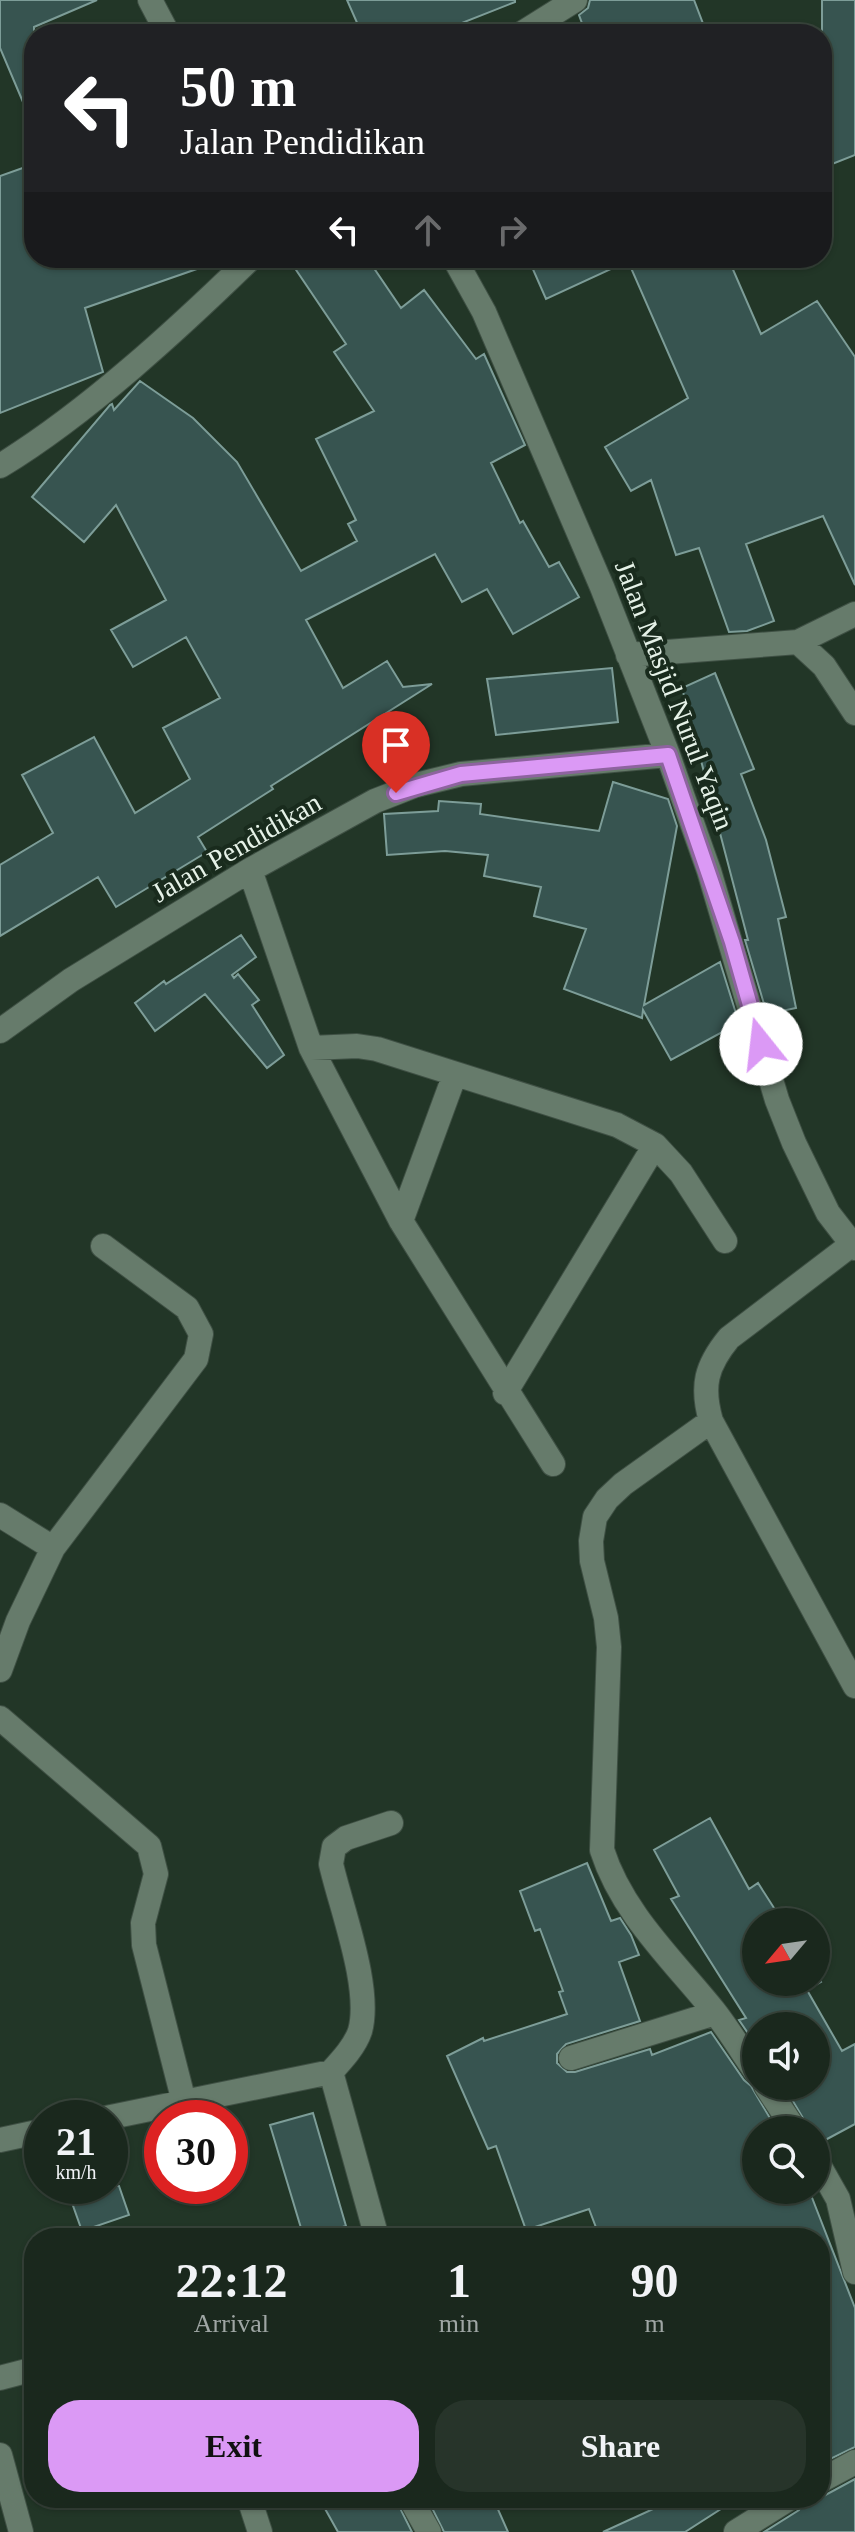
<!DOCTYPE html>
<style>
:root{--surface:#1a281d;--page:#27342a;--text:#f1f3f6;--muted:#9fa6a4;--line:#38443b;--accent:#db99f5}
body{margin:0;font-family:"Times New Roman",serif;background:var(--page);color:var(--text);height:100vh;display:flex;flex-direction:column;font-size:30px;white-space:nowrap}
*{box-sizing:border-box;margin:0}
p{font-size:26px;color:var(--muted)}
.icon{flex:none;width:44px;height:44px;fill:none;stroke:currentColor;stroke-width:2;stroke-linecap:round;stroke-linejoin:round}
.map{position:relative;flex:1;overflow:hidden}
.side{position:absolute;left:24px;top:2228px;width:806px;height:280px;display:flex;flex-direction:column;background:var(--surface);border-radius:32px;box-shadow:0 2px 6px #0004,0 0 0 2px var(--line)}
.side>*{flex:none}
.top-card{position:absolute;left:24px;top:24px;width:808px;height:244px;border-radius:32px;box-shadow:0 2px 6px #0004,0 0 0 2px var(--line);background:#202124;color:#fff;overflow:hidden}
.needle{width:52px;rotate:241deg}
.tools{position:absolute;left:742px;top:1908px;display:grid;gap:16px}
.tools a{display:grid;place-items:center;width:88px;height:88px;border-radius:50%;background:var(--surface);box-shadow:0 2px 6px #0004,0 0 0 2px var(--line);font-size:40px}
.speed{position:absolute;left:24px;top:2100px;display:flex;gap:16px;font-size:40px;font-weight:700;text-align:center}
.speed>*{display:grid;place-content:center;width:104px;height:104px;border-radius:50%;background:var(--surface);box-shadow:0 2px 6px #0004,0 0 0 2px var(--line);line-height:1}
.speed small{font-size:20px;font-weight:400}
.speed .limit{border:12px solid #d22;background:#fff;color:#111}
.pin{position:absolute;display:grid;place-items:center;width:68px;height:68px;color:#fff;margin:-82px -34px;border-radius:50% 50% 50% 0;rotate:-45deg;box-shadow:0 0 8px #0007}
.pin .icon{rotate:45deg}
.me{position:absolute;width:88px;margin:-44px;rotate:344deg;stroke-linejoin:round;filter:drop-shadow(0 0 6px #0008)}
.turn{display:flex;align-items:center;gap:28px;height:168px;padding:0 24px;font-size:36px}
.turn .icon{width:104px;height:104px;stroke-width:2.5}
.turn b{display:block;font-size:56px;line-height:68px}
.lanes{display:flex;align-items:center;height:76px;padding:0 24px;background:#0003;justify-content:center;gap:40px;direction:ltr}
.lanes .off{opacity:.35}
.eta{display:flex;justify-content:space-evenly;align-items:center;height:136px;text-align:center}
.eta b{font-size:48px;font-weight:700;line-height:56px}
.cta{display:flex;gap:16px;margin-top:auto;padding:16px 24px}
.cta a{flex:1;height:92px;border-radius:32px;background:var(--accent);color:#111;font-size:32px;font-weight:700;line-height:92px;text-align:center}
.cta a+a{background:var(--page);color:var(--text)}
.map>svg:first-child{display:block}
</style>
<div class="map">
<svg width="855" height="2532" viewBox="0 0 855 2532">
<rect width="100%" height="100%" fill="#223627"/>
<path fill="#375450" stroke="#7d9d98" stroke-width="2" d="M0 0H97L34 27V128L0 48Z
M347 0H515V2L434 34H362Z
M590 0H694L707 34H586L579 15 588 8Z
M822 0H855V155L822 168Z
M34 164V258H213L214 263 85 308 103 372 0 413V176Z
M288 258H367L401 308 424 290 476 359 484 354 525 445 491 463 520 523 523 521 549 567 559 562 579 597 513 634 487 589 462 602 435 554 306 620 343 688 387 661 403 687 432 684 271 786 273 789 198 837 207 852 116 907 98 877 0 936V865L53 833 22 775 94 737 135 813 190 779 163 728 220 698 186 637 133 667 111 630 166 600 116 505 84 542 32 497 110 405 112 404 114 410 140 381 193 418 237 462 301 571 357 541 348 524 356 520 316 439 374 411 334 352 346 344Z
M528 258H728L761 334 817 301 855 357V585L823 516 746 544 774 621 747 631 729 632 699 548 676 555 651 480 631 491 605 447 688 398 628 261 546 299Z
M612 668 618 722 496 735 487 679Z
M715 673 754 769 741 774 766 840 786 917 778 919 796 1008 767 1014 745 940H748L682 688Z
M613 782 668 799 677 826 644 1005 720 962 739 1023 671 1060 643 1010 642 1018 564 989 586 929 534 916 541 887 484 876 488 855 445 851 387 855 384 814 438 811 439 801 481 804 480 814 599 831Z
M241 935 256 957 232 975 234 978 238 974 259 1000 252 1005 284 1055 267 1068 205 994 155 1031 135 1003 164 981 166 984Z
M710 1818 749 1889 758 1883 783 1922H756V1982H816V1974L821 1982 807 1990 842 2051 855 2044V2124L816 2145V2130H810L784 2086H816V2026H756V2045L739 2020 746 2018 671 1899 679 1896 654 1850Z
M587 1863 611 1921 620 1918 631 1935 639 1955 619 1962 640 2021 566 2044 557 2054V2063L567 2072H575L650 2049 652 2055 711 2032 744 2080 751 2086 777 2130H756V2190H809L855 2308V2447L820 2464V2238H600L589 2209 526 2230 496 2146 488 2149 447 2056 483 2038 484 2041 567 2014 559 1992 563 1991 540 1929 535 1931 520 1891Z
M313 2113 346 2226 304 2238 270 2125Z
M66 2186H119L129 2215 82 2231Z
M855 2479V2532H764L799 2510 805 2498H820Z
M319 2498H395L412 2532H338Z
M427 2498H493L508 2532H444Z
M677 2498H738L685 2532H603Z"/>
<g fill="none" stroke-linecap="round" stroke-linejoin="round">
<defs>
<path id="minor" d="M150 0 168 34
M521 34 575 0
M454 258 484 312 602 587 668 755 709 871 777 1100 794 1143 828 1213 855 1248
M0 466C87 413 178 329 251 258
M798 642 855 614
M628 655 798 642 824 666 855 713
M250 870 311 1048 401 1221 553 1464
M0 1031 71 980 250 870 375 801 416 785 461 774 668 755
M311 1048 357 1046 377 1049 617 1125 655 1145 681 1173 725 1241
M401 1221 455 1074
M505 1393 655 1145
M711 1421 855 1686
M0 1515 53 1548
M0 1670 18 1621 53 1548 196 1359 201 1334 187 1308 103 1246
M0 1718 149 1846 156 1874 143 1923 144 1945 184 2102
M571 2058 715 2013
M756 2072C742 2052 729 2030 714 2011 673 1960 622 1913 602 1850L609 1647 606 1618 592 1561 591 1541 595 1517 607 1499 623 1484 711 1421C701 1386 706 1366 729 1338L851 1245
M766 2086 795 2130
M106 2118 331 2072
M0 2140 42 2131
M816 2160 838 2199 855 2272
M377 2238 331 2072C342 2060 355 2046 360 2031 372 1988 341 1908 331 1864L334 1847 346 1838 391 1823
M0 2378 34 2369
M0 2455 21 2532
M820 2481 855 2462
M249 2498 260 2532
M410 2498 429 2532
M736 2532 790 2498"/>
</defs>
<use href="#minor" stroke="#3f5044" stroke-width="26"/>
<use href="#minor" stroke="#667b6b" stroke-width="24"/>
</g>
<g fill="none" stroke-linecap="round" stroke-linejoin="round">
<defs>
<path id="route" d="M396 793 461 774 668 755 732 942 761 1044"/>
</defs>
<use href="#route" stroke="#8e639f" stroke-width="20"/>
<use href="#route" stroke="#db99f5" stroke-width="14"/>
</g>
<g text-anchor="middle" stroke-width="8" stroke-linejoin="round" paint-order="stroke">
<g font-size="28" fill="#e6f2e8" stroke="#192b1d">
<text transform="translate(675 695) rotate(69)" y="10">Jalan Masjid Nurul Yaqin</text>
<text transform="translate(236 847) rotate(-30)" y="10">Jalan Pendidikan</text>
</g>
</g>
</svg>
<div class="tools">
<a><svg class="needle" viewBox="-14 -14 28 28"><path d="M0-13l5 13h-10z" fill="#e53935"/><path d="M0 13l5-13h-10z" fill="#9fa6a4"/></svg></a>
<a><svg class="icon" aria-label="sound" viewBox="0 0 24 24"><path d="M4 9h4l5-4v14l-5-4H4zM17 9q2 3 0 6"/></svg></a>
<a><svg class="icon" aria-label="search" viewBox="0 0 24 24"><circle cx="10" cy="10" r="6"/><path d="M15 15l6 6"/></svg></a>
</div>
<div class="speed"><div>21<small>km/h</small></div><div class="limit">30</div></div>
<div class="pin" style="left:396px;top:793px;background:#d93025"><svg class="icon" aria-label="arrive" viewBox="0 0 24 24"><path d="M6 21V4h12l-3 4 3 4H6"/></svg></div>
<svg class="me" style="left:761px;top:1044px" viewBox="-20 -20 40 40"><circle r="19" fill="#fff"/><path d="M0-13L10 11 0 6-10 11z" fill="#db99f5"/></svg>
<div class="top-card">
<div class="turn"><svg class="icon" aria-label="left" viewBox="0 0 24 24"><path d="M17 20v-9H6M10 6l-5 5 5 5"/></svg><div><b>50 m</b>Jalan Pendidikan</div></div>
<div class="lanes"><svg class="icon" aria-label="left" viewBox="0 0 24 24"><path d="M17 20v-9H6M10 6l-5 5 5 5"/></svg><svg class="icon off" aria-label="ahead" viewBox="0 0 24 24"><path d="M12 20V5M6 11l6-6 6 6"/></svg><svg class="icon off" aria-label="right" viewBox="0 0 24 24"><path d="M7 20v-9h11M14 6l5 5-5 5"/></svg></div>
</div>
<section class="side">
<div class="eta">
<div><b>22:12</b><p>Arrival</p></div>
<div><b>1</b><p>min</p></div>
<div><b>90</b><p>m</p></div>
</div>
<div class="cta"><a>Exit</a><a>Share</a></div>
</section>
</div>
